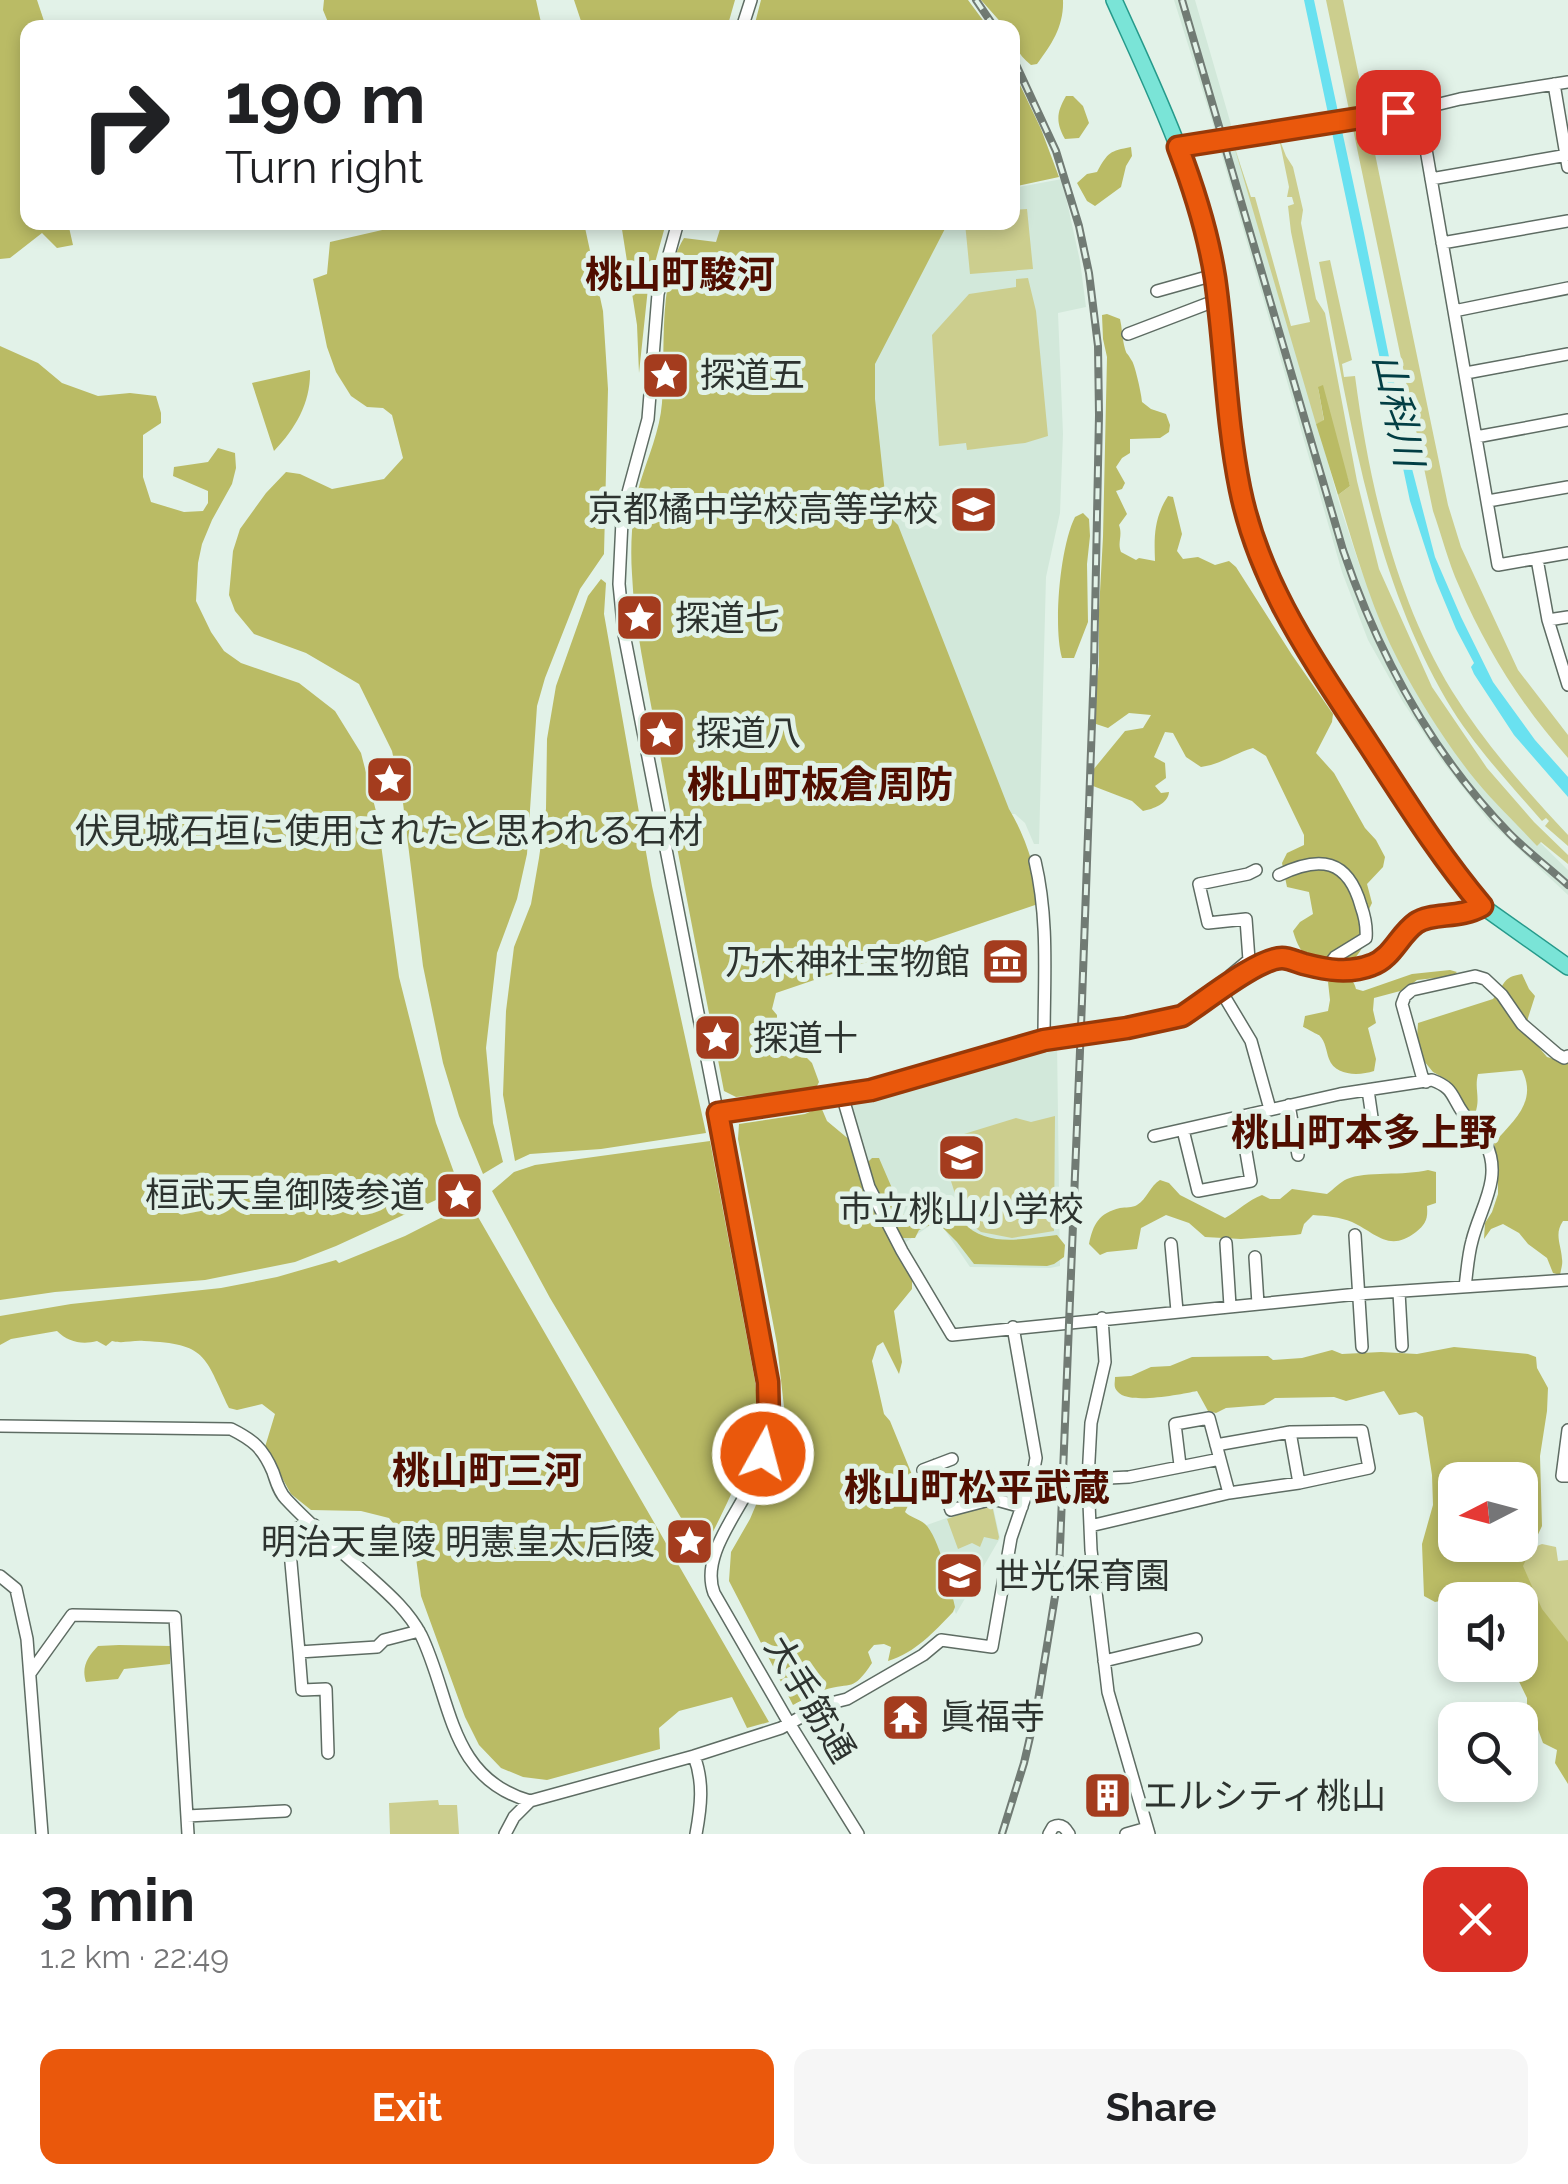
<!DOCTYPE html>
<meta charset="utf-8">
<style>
:root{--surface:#fff;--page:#f6f6f6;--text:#202124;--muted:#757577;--accent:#ea580c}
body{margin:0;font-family:Raleway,"Noto Sans JP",sans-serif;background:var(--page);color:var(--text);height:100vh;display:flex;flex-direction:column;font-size:38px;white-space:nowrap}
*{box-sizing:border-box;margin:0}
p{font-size:32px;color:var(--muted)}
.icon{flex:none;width:55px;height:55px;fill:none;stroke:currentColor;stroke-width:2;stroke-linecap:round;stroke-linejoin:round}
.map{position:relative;height:1834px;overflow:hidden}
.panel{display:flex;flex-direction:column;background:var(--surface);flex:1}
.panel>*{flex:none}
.guide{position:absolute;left:20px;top:20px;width:1000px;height:210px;border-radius:20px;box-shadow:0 5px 15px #0003;background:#fff;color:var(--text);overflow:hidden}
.needle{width:65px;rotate:264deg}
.tools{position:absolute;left:1438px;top:1462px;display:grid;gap:20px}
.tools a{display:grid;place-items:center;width:100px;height:100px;border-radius:20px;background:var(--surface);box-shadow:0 5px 15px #0003;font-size:50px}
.pin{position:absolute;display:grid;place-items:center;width:85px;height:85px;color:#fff;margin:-42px;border-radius:20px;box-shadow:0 5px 15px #0006}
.me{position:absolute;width:110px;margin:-55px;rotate:7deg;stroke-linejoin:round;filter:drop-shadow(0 0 8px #0008)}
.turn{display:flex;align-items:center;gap:35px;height:210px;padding:0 40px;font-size:45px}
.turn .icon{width:130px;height:130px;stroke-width:2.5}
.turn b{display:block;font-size:70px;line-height:85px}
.round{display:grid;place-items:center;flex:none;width:105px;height:105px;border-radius:20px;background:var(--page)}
.summary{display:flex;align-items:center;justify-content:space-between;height:170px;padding:0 40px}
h1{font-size:60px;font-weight:700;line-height:75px}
.button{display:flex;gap:20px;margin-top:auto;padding:20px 40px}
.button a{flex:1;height:115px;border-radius:20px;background:var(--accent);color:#fff;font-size:40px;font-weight:700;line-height:115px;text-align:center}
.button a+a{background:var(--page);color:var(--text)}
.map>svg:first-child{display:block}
</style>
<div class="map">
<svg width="1568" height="1834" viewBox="0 0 1568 1834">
<rect width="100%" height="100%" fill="#e2f2e8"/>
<path fill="#d2e8da" d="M1174 0H1195L1234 135 1217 137Z
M1235 147 1295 344 1340 506 1360 567 1387 631 1502 805 1568 870V895L1489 821 1442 761 1403 702 1368 640 1342 572 1220 149Z
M1062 179 1080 261 1086 307 1058 313 1063 434 1060 513 1046 577 1039 844H1034L1025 823 1015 814H1010L889 519 884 505 874 401 873 365 948 223 1012 222 1013 188Z
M1057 1042 1060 1266 1050 1268 970 1267 938 1220 903 1244 873 1186 849 1105Z
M992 1502 1000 1538 956 1614 924 1526Z"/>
<path fill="#ccce8e" d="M1326 0H1343L1448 505 1461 547 1518 670 1568 735V758C1522 706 1487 651 1459 586 1448 562 1442 536 1433 511Z
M1279 138 1286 156 1293 167 1303 210 1301 223 1316 299 1325 313 1357 481 1379 569 1432 687 1487 768 1534 822 1568 855V864L1541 842 1537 846C1515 822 1489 798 1469 772 1443 738 1419 700 1399 662 1372 611 1355 550 1338 495L1350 486 1318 387 1324 421 1316 424 1234 146 1251 197H1255L1291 326 1310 322 1291 232 1288 206 1294 204 1292 197H1287L1289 187Z
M1027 209 1033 269 970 274 965 223 1012 222 1013 210Z
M1330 260 1352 360 1342 364 1344 377 1355 376C1369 483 1395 597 1452 691 1485 744 1526 790 1568 835V846L1545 826 1549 821 1546 818 1542 821C1509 783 1473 745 1447 701 1369 567 1350 411 1319 262Z
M1028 278 1036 311 1048 436 1025 443 967 450 966 443 939 446 932 335 969 294 1016 287V279Z
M1055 1116 1054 1231 1012 1238 981 1232 958 1215V1203L941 1150 953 1146 951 1138 1016 1118 1031 1122Z
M988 1504 992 1505 999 1537 998 1540 984 1537 980 1547 972 1543 958 1549 947 1519Z
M1542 1544 1556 1547 1558 1561 1568 1560V1643L1555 1644 1518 1567 1520 1553Z
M438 1800 439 1805H457L459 1834H390L389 1803Z"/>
<path fill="#babb65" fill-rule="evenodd" d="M0 0H37L46 27 28 28V222L68 223 73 245 57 248 42 233 10 258 0 259Z
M324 0H536L542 27H330L323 10Z
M574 0H735L727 28 583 27Z
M761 0H968L988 27H754Z
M981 0H1063C1064 26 1052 44 1037 64L1031 65C1018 55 1012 43 1012 28L1005 27Z
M1012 68 1041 129 1059 177 1013 187Z
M1066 96H1073L1083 106 1089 123 1079 138 1065 139C1056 123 1056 113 1066 96Z
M1131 147 1132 156 1126 166 1121 187 1095 206 1087 201 1077 183 1087 174 1097 172C1108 152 1110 151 1131 147Z
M417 222 584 223 603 311 608 389 604 554 580 589 545 678 537 706 527 854 517 899 497 953 486 1048 493 1123 503 1162 483 1174 459 1116 443 1063 423 966 403 803 392 751 359 684 306 653 254 634 235 611 229 595 233 551 240 529 266 493 286 472 300 474 332 489 384 479 403 458 392 415 383 408 367 407 351 396 336 372 327 347 313 279 327 274 330 242Z
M621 223H666L648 288 639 373 637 325Z
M722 223H948L875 364V399L886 503 890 517 898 525 1009 809C1026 837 1036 871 1041 903L776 993 772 1009 777 1015C777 1027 776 1036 769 1045L774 1056 804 1055 812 1063 819 1082 815 1090 736 1097 724 1091C701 971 677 852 656 732 647 680 634 626 632 574 630 545 632 511 640 483 648 457 660 430 662 403 666 353 657 282 684 238L716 242Z
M1107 314 1120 319C1122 327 1122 337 1124 345 1127 357 1126 350 1132 361 1135 365 1142 396 1142 402L1151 409 1166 414 1170 425 1169 432 1160 438 1130 439V453L1122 458 1116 467 1125 483 1122 489 1116 491 1127 514 1119 525C1123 536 1117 542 1121 552L1136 560 1139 558 1155 561C1154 536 1154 518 1168 496L1173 497 1182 534 1177 551 1183 559 1198 557 1215 565 1229 561 1236 567 1292 655 1333 714 1332 722 1316 753 1334 773 1365 828 1376 840 1385 857 1383 867 1367 884 1372 903C1363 920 1371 922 1367 936 1364 948 1356 957 1348 966 1317 969 1302 962 1293 931L1300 922 1313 914 1309 892 1287 887 1282 863 1287 853 1304 845V835L1266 756 1253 748C1233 754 1222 764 1201 767L1186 757 1173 733 1165 732 1154 757 1165 763 1166 778 1155 786 1161 793 1169 792C1168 804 1153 809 1143 811L1132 801 1093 786V770L1125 731 1143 728 1151 715 1129 713 1108 728 1096 724 1094 701 1099 664V610L1103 537 1107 357 1103 339 1102 315Z
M0 346 38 363 62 383 98 396 130 393 156 396 161 413V423L143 435V477L151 502 184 512 203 511 208 503V491L173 476 174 467 208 462 218 448 235 453 236 468 232 484 212 520 202 544 198 563 196 601 211 632 224 651 241 663 299 683 335 711 361 753 377 815 399 977 436 1123 460 1189 336 1246 295 1262 205 1280 55 1292 0 1300Z
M310 370C311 402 296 428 274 451L252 383Z
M1323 385 1350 486 1338 495 1316 424 1324 420 1318 387Z
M1083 513 1089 519 1090 536 1087 564 1088 622 1074 658H1062C1053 626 1060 547 1075 517Z
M601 579 606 583 604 614 652 886 706 1133 601 1149 530 1154 515 1161 503 1095 506 1011 514 947 531 904 539 858 546 809 547 739 556 686 588 596Z
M1450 970 1457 972 1453 976 1417 980 1404 990 1374 998 1373 1010 1376 1023 1368 1028 1376 1059 1374 1071C1359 1076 1335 1076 1329 1059 1326 1051 1326 1042 1319 1035 1318 1035 1304 1027 1303 1027L1305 1016 1328 1011 1330 1000 1328 982C1341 977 1352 973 1356 989L1363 991 1412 974Z
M1522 974 1529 989 1535 996 1528 1018 1526 1032 1547 1057 1568 1063V1221H1563C1554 1234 1561 1244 1562 1259 1563 1264 1561 1269 1560 1275L1553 1273 1547 1258 1528 1244 1519 1233 1503 1224 1491 1229 1484 1239 1485 1223 1492 1212 1498 1194V1174L1494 1143C1513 1121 1538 1102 1522 1070L1478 1074C1474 1090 1481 1097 1475 1114L1467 1112 1449 1081 1433 1072 1424 1061 1417 1038 1418 1023 1493 999C1505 986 1501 977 1522 974Z
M821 1107 827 1121 851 1141 863 1191 912 1280V1289L894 1311 902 1362 899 1374 883 1342 877 1346 872 1361 884 1414 890 1421 915 1482V1491L905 1512C911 1518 918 1518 925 1524 939 1537 951 1588 955 1607L953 1612C933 1633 916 1652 888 1661L891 1647 884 1644 874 1645 868 1652 872 1663C852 1693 853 1681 824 1690 813 1693 803 1700 793 1705L729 1581 731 1552 750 1519 770 1472 780 1445 785 1416 777 1344 738 1139 739 1124 805 1114Z
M710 1141 755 1381C763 1437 732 1493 708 1542L696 1543 550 1298 492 1191 514 1172 535 1165Z
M872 1158H879L907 1223C924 1226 922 1218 934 1211 937 1209 942 1208 946 1207L948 1202 959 1201 966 1215 963 1222C987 1249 1026 1238 1057 1235L1065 1245 1064 1257 1054 1264 1047 1266 974 1264 957 1242 937 1222 919 1230 915 1238H902L867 1173 868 1162Z
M1428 1170 1436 1172V1203L1427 1206C1428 1219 1426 1224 1416 1232 1389 1253 1376 1233 1352 1222 1340 1217 1326 1216 1313 1215L1304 1224 1301 1234 1295 1235 1241 1239 1205 1237 1189 1223 1166 1215 1141 1228 1137 1249 1107 1252 1100 1255 1089 1244C1093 1224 1099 1213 1120 1208 1126 1207 1132 1208 1137 1205 1147 1199 1150 1186 1160 1180L1169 1183 1180 1195 1225 1218C1238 1211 1248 1200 1262 1195L1270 1199H1280L1292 1189 1327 1194C1334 1189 1340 1182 1347 1179 1365 1171 1405 1176 1428 1170Z
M470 1203 769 1722 747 1728 732 1697 679 1711 659 1728 660 1749 547 1780 523 1777 501 1768 479 1745 465 1717 421 1596 415 1550 389 1518 361 1511 311 1510 291 1494 265 1447 275 1414 262 1404 237 1410 229 1408C204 1355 207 1344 144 1341 132 1340 123 1344 112 1341L106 1346 97 1341C82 1345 68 1342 57 1331L11 1339 0 1345V1316L71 1304 221 1288 277 1277 336 1260 339 1263 405 1236Z
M1454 1347 1528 1354 1536 1357 1537 1368 1548 1388 1547 1411 1540 1456 1542 1526 1523 1566 1542 1609 1568 1642V1784L1555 1763 1557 1750 1543 1743 1536 1724 1527 1719V1698L1511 1665H1520V1600H1481L1472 1593 1459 1592 1450 1599 1435 1602 1424 1596 1422 1544 1433 1505 1432 1475 1423 1417 1416 1412 1399 1415 1384 1391 1346 1401 1334 1397 1275 1398 1264 1405 1226 1408 1216 1413 1208 1411 1197 1391C1182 1394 1129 1405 1118 1392 1113 1387 1115 1384 1115 1377L1131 1376 1151 1367 1170 1366 1192 1357 1268 1356 1273 1360 1302 1358 1332 1350 1342 1354 1381 1352 1417 1354ZM1455 1480H1520V1545H1455Z
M119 1645 171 1646 170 1664 124 1669 118 1679 86 1682C81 1667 88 1656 98 1646Z"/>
<path fill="#69e1f0" d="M1304 0H1314L1364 233 1410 461 1435 557 1461 617 1493 682 1535 740 1568 777V797L1514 735 1474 674 1471 667 1474 663 1456 629 1436 581 1410 501Z"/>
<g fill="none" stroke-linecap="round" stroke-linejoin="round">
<defs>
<path id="minor" d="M742 28 751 0
M1554 84 1568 167
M1419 109 1498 565 1568 553
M1178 147 1419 109 1460 99 1568 82
M1431 179 1568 155
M678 222 658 294 648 419 626 500 622 521 619 584 624 634 754 1300C764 1363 779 1417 754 1478 739 1513 700 1555 714 1593L789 1723 858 1834
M1442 243 1568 221
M1157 291 1214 275
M1454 311 1568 288
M1128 334 1217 300
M1466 373 1568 354
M1476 437 1568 420
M1488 501 1568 487
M1537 559 1548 620 1568 685
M1548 620 1568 617
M1035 861C1049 920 1044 979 1044 1040
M1279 875C1320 855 1348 859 1361 906 1365 917 1367 926 1366 938L1335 957 1325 970
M1234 977 1231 975 1249 960 1246 919 1208 923 1199 884 1248 874 1256 870
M1221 991 1251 1041 1270 1109
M1093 1033C1117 1031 1163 1026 1184 1015 1215 1000 1241 967 1275 959 1297 954 1320 973 1342 971 1351 970 1364 969 1373 965 1395 957 1401 926 1423 919 1443 913 1463 918 1482 906
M1426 1082 1422 1076 1402 1004 1405 996 1412 990 1475 976 1485 979 1502 995 1522 1024 1557 1054 1564 1058 1568 1056
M1368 1090 1375 1138
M842 1095 869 1187 902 1251 952 1335 1358 1294 1568 1280
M1289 1105 1298 1155
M718 1113 871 1090 1054 1038
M1183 1130 1198 1191 1251 1181 1240 1117
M1154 1136 1340 1094 1432 1080C1454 1088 1451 1096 1463 1113 1470 1123 1481 1132 1486 1144 1503 1178 1480 1208 1472 1241 1468 1255 1467 1272 1465 1287
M1355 1235 1362 1347
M1226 1243 1230 1306
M1171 1244 1177 1311
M1255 1257 1258 1304
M1399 1292 1402 1346
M1102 1318 1105 1362 1091 1423 1088 1479 1091 1550 1108 1692 1149 1834
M0 1426 231 1429C253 1440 263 1448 273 1472 276 1481 279 1492 286 1499 312 1527 342 1552 371 1578 390 1595 409 1612 421 1635 452 1699 448 1778 530 1801
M1568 1430 1562 1476H1568
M1290 1432 1299 1483
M936 1465 951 1510 993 1499 1022 1507
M1180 1465 1175 1424 1209 1418 1229 1493
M923 1470 952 1459
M1088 1479 1129 1477 1220 1459
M314 1525 288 1529 299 1652 377 1647 384 1640 419 1631
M1090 1526 1229 1493 1299 1483 1369 1468 1362 1431 1290 1432 1216 1445
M0 1576 16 1589 27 1639 42 1834
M299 1652 302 1690 326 1689 328 1753
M1104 1661 1196 1639
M31 1672 72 1615 175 1617 188 1834
M694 1756C704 1782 701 1807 696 1834
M187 1816 285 1811
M505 1834 514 1817 530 1801 694 1756 781 1728 823 1705 847 1699 923 1655 941 1640 992 1647 1011 1538 1033 1474 1036 1458 1013 1327
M1049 1834 1053 1827C1061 1823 1065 1827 1069 1834
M1126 1834 1147 1828"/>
<path id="major" d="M1114 0C1154 89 1199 179 1214 277 1227 359 1226 444 1249 524 1270 598 1313 660 1355 724 1388 774 1421 826 1456 875L1482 906 1568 967"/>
</defs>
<use href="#minor" stroke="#5e6c63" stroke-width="14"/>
<use href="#major" stroke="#269a8b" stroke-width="18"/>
<use href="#minor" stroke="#fff" stroke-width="11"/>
<use href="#major" stroke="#7ae4d7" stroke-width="15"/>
<defs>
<path id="rail" d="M976 0 995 28
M1182 0 1343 550C1379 656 1431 753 1510 834 1528 852 1549 868 1568 885
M1002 1834 1024 1763 1037 1707 1059 1572 1082 1001 1094 667 1099 415 1098 346 1089 273 1079 226 1056 151 1012 56"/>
</defs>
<use href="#rail" stroke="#717b74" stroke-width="8"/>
<use href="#rail" stroke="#e2f2e8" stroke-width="4" stroke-dasharray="11" stroke-linecap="butt"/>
<defs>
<path id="minor-bridge" d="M1054 1038 1093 1033"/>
</defs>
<use href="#minor-bridge" stroke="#5e6c63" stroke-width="14" stroke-linecap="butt"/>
<use href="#minor-bridge" stroke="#fff" stroke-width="11"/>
</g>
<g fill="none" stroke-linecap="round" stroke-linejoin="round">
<defs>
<path id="route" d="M763 1454 769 1422 768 1382 718 1113 871 1090 1044 1040 1127 1028 1182 1016C1204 1002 1258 958 1282 958 1289 958 1297 962 1304 964 1327 970 1349 974 1372 965 1392 958 1399 935 1416 923 1432 912 1460 919 1482 906 1439 855 1405 800 1369 745 1315 662 1260 587 1240 489 1226 420 1225 348 1215 278 1208 233 1194 189 1178 147L1398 112"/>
</defs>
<use href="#route" stroke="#983908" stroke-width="25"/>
<use href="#route" stroke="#ea580c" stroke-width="18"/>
</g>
<defs>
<symbol id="sight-square" viewBox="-11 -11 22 22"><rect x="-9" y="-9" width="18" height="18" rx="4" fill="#a43c1e" stroke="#e2f2e8"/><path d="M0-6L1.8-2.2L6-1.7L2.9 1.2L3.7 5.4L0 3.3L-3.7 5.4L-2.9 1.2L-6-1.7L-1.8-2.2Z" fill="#fff"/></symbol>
<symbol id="school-square" viewBox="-11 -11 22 22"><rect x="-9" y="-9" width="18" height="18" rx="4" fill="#a43c1e" stroke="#e2f2e8"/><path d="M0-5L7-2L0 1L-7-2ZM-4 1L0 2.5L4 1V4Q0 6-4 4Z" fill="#fff"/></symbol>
<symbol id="museum-square" viewBox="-11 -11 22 22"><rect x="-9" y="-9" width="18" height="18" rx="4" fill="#a43c1e" stroke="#e2f2e8"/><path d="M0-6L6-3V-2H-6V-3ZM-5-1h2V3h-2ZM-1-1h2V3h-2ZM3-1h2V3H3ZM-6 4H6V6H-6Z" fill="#fff"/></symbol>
<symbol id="temple-square" viewBox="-11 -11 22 22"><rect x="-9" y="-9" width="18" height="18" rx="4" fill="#a43c1e" stroke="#e2f2e8"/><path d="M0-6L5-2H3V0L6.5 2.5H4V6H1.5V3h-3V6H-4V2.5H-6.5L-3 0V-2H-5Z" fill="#fff"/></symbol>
<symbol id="building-square" viewBox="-11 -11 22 22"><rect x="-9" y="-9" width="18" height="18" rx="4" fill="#a43c1e" stroke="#e2f2e8"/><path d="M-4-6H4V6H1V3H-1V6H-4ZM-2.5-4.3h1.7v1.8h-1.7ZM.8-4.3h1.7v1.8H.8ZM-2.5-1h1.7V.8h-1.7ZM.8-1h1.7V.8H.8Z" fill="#fff"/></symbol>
</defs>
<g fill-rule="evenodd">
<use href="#sight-square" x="638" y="348" width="55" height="55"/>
<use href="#school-square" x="946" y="482" width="55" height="55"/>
<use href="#sight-square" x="612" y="590" width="55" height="55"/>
<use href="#sight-square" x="634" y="706" width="55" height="55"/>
<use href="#sight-square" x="362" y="752" width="55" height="55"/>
<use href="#museum-square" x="978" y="934" width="55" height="55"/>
<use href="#sight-square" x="690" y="1010" width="55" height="55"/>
<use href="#school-square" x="934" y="1130" width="55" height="55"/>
<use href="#sight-square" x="432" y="1168" width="55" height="55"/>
<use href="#sight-square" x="662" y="1514" width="55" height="55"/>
<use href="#school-square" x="932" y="1548" width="55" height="55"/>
<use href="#temple-square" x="878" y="1690" width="55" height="55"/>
<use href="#building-square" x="1080" y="1768" width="55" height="55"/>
</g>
<g text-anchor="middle" stroke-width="10" stroke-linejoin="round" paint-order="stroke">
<g font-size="35" fill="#2d332f" stroke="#e2f2e8" text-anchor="start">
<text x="700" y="387">探道五</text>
<text x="938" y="521" text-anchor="end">京都橘中学校高等学校</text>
<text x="675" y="630">探道七</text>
<text x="696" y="745">探道八</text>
<text x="389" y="843" text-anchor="middle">伏見城石垣に使用されたと思われる石材</text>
<text x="970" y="974" text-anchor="end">乃木神社宝物館</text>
<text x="753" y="1050">探道十</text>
<text x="425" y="1207" text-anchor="end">桓武天皇御陵参道</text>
<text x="961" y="1221" text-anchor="middle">市立桃山小学校</text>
<text x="655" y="1554" text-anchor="end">明治天皇陵 明憲皇太后陵</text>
<text x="995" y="1588">世光保育園</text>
<text x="940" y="1729">眞福寺</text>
<text x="1143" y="1808">エルシティ桃山</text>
</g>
<g font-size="35" fill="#2d332f" stroke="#e2f2e8">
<text transform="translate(810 1699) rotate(59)" y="12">大手筋通</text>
</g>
<g font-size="38" font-weight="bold" fill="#500e00" stroke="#e2f2e8">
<text x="680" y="288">桃山町駿河</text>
<text x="820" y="798">桃山町板倉周防</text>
<text x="1364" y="1146">桃山町本多上野</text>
<text x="487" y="1484">桃山町三河</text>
<text x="977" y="1501">桃山町松平武蔵</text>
</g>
<g font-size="38" font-style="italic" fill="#023e44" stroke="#e2f2e8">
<text transform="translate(1398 410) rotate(78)" y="13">山科川</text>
</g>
</g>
</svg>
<div class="tools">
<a><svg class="needle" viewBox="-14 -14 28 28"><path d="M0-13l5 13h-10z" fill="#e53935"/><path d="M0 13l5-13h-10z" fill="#757577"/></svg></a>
<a><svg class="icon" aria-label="sound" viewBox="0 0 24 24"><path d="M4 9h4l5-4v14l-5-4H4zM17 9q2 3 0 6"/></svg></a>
<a><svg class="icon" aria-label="search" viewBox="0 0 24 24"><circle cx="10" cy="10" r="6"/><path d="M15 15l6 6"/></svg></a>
</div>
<div class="pin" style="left:1398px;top:112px;background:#d93025"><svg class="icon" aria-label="arrive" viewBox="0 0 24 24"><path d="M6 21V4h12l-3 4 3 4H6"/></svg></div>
<svg class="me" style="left:763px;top:1454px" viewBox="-20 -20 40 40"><circle r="17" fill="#ea580c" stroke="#fff" stroke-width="3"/><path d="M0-11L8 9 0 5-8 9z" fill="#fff"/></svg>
<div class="guide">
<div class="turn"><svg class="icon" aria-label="right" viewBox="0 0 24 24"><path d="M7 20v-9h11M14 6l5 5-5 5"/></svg><div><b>190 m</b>Turn right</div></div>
</div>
</div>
<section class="panel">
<div class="summary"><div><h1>3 min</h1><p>1.2 km · 22:49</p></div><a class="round" style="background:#d93025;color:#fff"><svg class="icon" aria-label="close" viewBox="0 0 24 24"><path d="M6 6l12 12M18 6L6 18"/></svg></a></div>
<div class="button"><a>Exit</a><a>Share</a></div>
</section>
